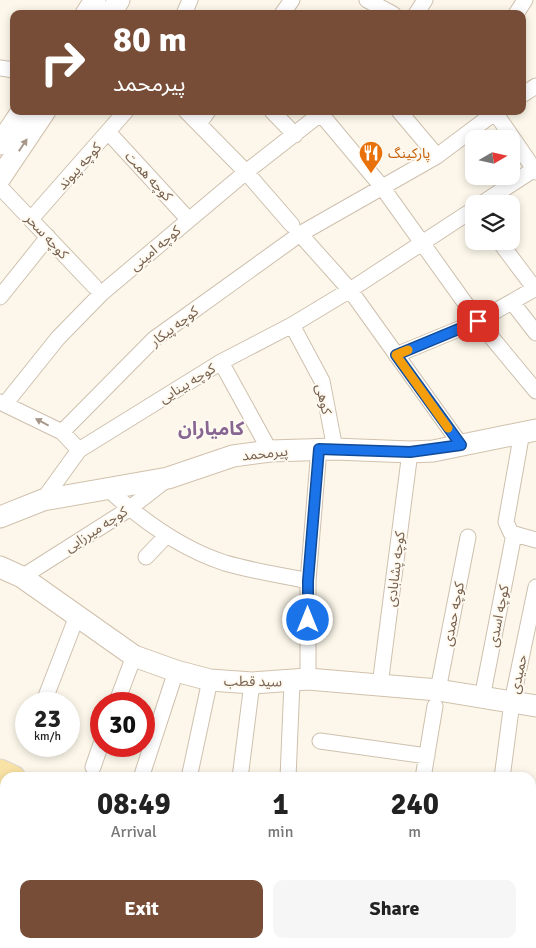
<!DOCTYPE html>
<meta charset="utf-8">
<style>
:root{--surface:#fff;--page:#f6f6f6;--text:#222;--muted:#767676;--accent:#784d38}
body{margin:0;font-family:Signika,"Noto Sans Arabic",sans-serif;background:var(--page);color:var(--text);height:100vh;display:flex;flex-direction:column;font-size:19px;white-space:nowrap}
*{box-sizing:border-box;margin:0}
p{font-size:16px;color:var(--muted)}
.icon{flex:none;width:28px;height:28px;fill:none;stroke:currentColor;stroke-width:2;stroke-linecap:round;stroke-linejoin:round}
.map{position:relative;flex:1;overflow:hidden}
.details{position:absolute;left:0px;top:772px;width:536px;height:176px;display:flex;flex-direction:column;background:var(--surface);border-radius:15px 15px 0 0;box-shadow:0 2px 8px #0003}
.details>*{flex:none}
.banner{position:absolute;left:10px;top:10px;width:516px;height:105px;border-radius:10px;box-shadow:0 2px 8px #0003;background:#784d38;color:#fff;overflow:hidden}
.needle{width:32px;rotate:81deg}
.buttons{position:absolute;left:465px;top:130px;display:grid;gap:10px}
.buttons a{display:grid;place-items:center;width:55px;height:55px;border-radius:10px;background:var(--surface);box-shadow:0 2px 8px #0003;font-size:25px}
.speed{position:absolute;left:15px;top:692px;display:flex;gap:10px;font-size:25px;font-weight:700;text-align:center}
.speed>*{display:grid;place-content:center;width:65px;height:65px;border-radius:50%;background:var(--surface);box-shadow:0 2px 8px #0003;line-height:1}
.speed small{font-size:12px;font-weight:400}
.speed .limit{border:8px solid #d22;background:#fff;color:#111}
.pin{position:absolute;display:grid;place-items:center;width:42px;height:42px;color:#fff;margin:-21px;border-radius:10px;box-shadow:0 2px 8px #0006}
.me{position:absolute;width:55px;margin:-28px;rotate:0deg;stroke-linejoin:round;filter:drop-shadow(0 0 4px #0008)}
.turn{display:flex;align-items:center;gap:18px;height:105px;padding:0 20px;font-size:22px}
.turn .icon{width:65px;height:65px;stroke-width:2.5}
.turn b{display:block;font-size:35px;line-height:42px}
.eta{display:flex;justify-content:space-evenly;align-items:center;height:85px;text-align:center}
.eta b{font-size:30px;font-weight:700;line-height:35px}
.cta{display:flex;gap:10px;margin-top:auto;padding:10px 20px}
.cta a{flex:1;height:58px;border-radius:10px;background:var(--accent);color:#fff;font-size:20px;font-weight:700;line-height:58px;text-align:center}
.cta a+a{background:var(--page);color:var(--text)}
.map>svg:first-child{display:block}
</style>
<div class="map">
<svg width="536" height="948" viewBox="0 0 536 948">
<rect width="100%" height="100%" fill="#fcf7ea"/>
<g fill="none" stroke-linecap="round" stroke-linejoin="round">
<defs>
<path id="street" d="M367 0 393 14
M184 14 190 0
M282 14 292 0
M416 14 425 0
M516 14 525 0
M0 68 14 70
M522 95 536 86
M186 111 246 172 292 225
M272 111 295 135
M399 111 437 156
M494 111 536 172
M321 114 382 187 478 321 536 391
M199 124 208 111
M109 133 189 220
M0 187 94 286
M481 204 536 168
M31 219 126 111
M300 234 350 290 461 445
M499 241 535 289
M0 297 48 237
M512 302 536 333
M292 325 322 381 335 449
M396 355 478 321 536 288
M221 362 270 451
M0 402 62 432 79 450
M5 404 58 338 102 293 246 172 324 111
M62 432 154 339 300 234 437 156 497 111
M522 432 506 522 511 533 536 540
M106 487C141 520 179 548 225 563 252 571 281 575 308 581
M43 500 79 450 221 362 292 325 350 290 474 209
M146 557 166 536
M22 577 129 509 166 480
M308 679V581L319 449
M380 685 410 452
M438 690 468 537
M482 698 514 534
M43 704 77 616
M116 704 134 656
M320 741 427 756
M93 767 101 744
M141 778 176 671
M189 778 210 680
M240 778 252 683
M288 778 292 682
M423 778 435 706
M502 778 512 702 536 587
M15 948 17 944
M77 948 79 944
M138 948 140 944
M176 948 177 944
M219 948 220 944
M391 948 392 944"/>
<path id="secondary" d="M86 14 95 0
M110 14 119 0
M0 144 22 111
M0 178 45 111
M0 517 43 500 168 478 233 456 270 451 335 449 410 452 433 451 536 430
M0 567 22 577 134 656 176 671 210 680 252 683 308 679 438 690 536 706
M0 934 5 936
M29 944 43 948"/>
<path id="primary" d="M0 772 13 778
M0 798 5 800
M531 888H536
M531 916 536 917"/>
</defs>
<use href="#street" stroke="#cec0af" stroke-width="17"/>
<use href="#secondary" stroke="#d1c1ad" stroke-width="23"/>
<use href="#primary" stroke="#dcd6d1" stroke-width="27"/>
<use href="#street" stroke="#fff" stroke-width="15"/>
<use href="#secondary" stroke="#fff" stroke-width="21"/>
<use href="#primary" stroke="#f8e2a5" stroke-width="25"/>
</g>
<defs><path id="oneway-solid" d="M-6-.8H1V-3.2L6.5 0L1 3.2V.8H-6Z" transform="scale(1.25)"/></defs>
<g fill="#a7988b">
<use href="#oneway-solid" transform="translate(23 145) rotate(-56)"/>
<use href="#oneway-solid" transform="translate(42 422) rotate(-152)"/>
</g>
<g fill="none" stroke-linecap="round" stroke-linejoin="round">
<defs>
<path id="route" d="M308 620V581L319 449 410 452 461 445 396 355 478 321"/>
</defs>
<use href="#route" stroke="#114b97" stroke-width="12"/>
<use href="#route" stroke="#1a73e8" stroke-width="9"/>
<path stroke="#f59e0b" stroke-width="9" d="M408 350 396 355 448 428"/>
</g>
<defs>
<symbol id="restaurant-pin" viewBox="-11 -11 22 30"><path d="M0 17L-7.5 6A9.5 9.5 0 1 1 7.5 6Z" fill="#e8710a" stroke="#fefaf1"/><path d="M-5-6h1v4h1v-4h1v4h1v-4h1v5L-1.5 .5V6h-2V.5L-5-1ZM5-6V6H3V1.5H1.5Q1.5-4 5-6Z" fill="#fff"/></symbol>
</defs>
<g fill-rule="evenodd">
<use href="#restaurant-pin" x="357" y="139" width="28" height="38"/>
</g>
<g text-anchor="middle" stroke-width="4" stroke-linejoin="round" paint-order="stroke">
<g font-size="14" fill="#c56008" stroke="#fefaf1" text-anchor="start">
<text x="388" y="158">پارکینگ</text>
</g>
<g font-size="14" fill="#77604d" stroke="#fefaf1">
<text transform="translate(79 166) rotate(-48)" y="5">کوچه پیوند</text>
<text transform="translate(149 176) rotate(47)" y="5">کوچه همت</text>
<text transform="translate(47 236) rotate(47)" y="5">کوچه سحر</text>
<text transform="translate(155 248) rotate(-40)" y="5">کوچه امینی</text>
<text transform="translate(174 326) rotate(-37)" y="5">کوچه پیکار</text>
<text transform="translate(187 383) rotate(-31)" y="5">کوچه بینایی</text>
<text transform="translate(324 399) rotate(77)" y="5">کوهی</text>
<text transform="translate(265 453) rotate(-6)" y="5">پیرمحمد</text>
<text transform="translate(96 529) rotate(-33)" y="5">کوچه میرزایی</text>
<text transform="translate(395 569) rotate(-83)" y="5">کوچه پشابادی</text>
<text transform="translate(453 614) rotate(-79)" y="5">کوچه حمدی</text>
<text transform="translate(498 616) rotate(-79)" y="5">کوچه اسدی</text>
<text transform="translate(518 674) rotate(-78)" y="5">حمیدی</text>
<text transform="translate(253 681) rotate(1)" y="5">سید قطب</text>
</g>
<g font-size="19" font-weight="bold" fill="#886692" stroke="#fefaf1">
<text x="211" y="435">کامیاران</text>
</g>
</g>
</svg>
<div class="buttons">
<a><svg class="needle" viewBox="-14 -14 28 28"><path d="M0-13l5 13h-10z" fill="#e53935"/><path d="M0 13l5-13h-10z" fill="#767676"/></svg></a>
<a><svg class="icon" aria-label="layers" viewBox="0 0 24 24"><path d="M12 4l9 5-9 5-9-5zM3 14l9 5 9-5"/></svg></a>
</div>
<div class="speed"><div>23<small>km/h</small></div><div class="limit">30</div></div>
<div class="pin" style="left:478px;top:321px;background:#d93025"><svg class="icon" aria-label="arrive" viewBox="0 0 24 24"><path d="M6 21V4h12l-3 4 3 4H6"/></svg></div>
<svg class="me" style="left:308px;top:620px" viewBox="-20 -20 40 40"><circle r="17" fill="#1a73e8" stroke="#fff" stroke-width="3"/><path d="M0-11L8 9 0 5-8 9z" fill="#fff"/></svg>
<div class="banner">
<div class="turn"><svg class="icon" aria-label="right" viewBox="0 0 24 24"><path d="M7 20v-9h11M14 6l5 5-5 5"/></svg><div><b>80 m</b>پیرمحمد</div></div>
</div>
<section class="details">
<div class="eta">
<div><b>08:49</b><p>Arrival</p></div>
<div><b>1</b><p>min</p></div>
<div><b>240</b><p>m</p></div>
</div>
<div class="cta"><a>Exit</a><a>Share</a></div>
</section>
</div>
